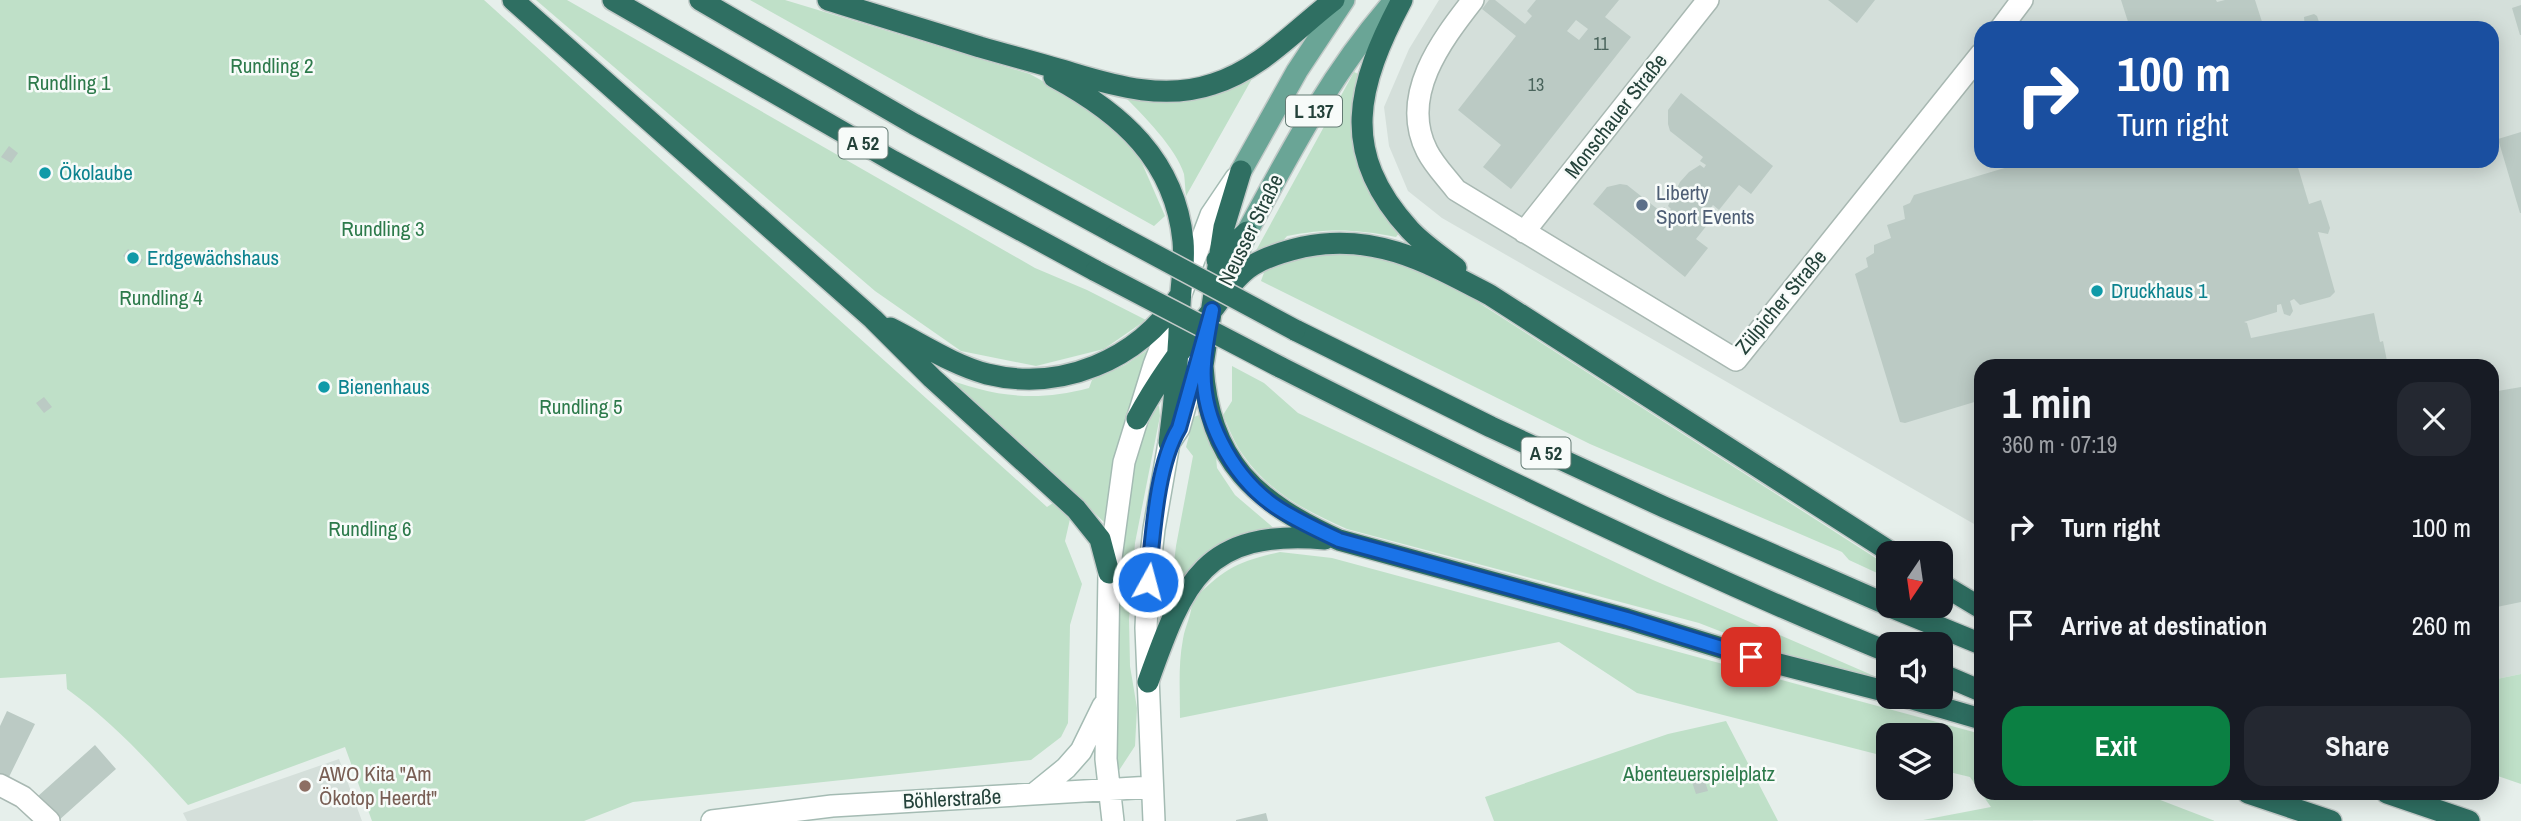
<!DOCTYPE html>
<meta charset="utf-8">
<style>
:root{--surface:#171b24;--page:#242831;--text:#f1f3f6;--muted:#9ea1a6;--accent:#0b8043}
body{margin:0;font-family:"Archivo Narrow",sans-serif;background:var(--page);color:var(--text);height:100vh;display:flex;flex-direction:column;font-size:26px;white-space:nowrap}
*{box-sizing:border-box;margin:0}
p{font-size:23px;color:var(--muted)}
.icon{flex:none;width:38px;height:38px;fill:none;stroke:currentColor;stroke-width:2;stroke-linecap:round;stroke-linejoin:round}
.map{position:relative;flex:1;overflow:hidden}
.details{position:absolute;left:1974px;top:359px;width:525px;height:441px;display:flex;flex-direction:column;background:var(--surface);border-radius:21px;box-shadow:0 4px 18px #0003}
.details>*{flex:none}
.hud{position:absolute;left:1974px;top:21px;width:525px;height:147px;border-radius:21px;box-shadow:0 4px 18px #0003;background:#1a4fa0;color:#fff;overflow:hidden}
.needle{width:46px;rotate:193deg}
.buttons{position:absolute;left:1876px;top:541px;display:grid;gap:14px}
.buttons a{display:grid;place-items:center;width:77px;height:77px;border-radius:14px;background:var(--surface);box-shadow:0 4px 18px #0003;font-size:35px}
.pin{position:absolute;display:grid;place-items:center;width:60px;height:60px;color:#fff;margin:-30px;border-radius:14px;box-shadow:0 4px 10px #0006}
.me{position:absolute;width:77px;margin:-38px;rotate:7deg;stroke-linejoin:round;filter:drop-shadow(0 0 5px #0008)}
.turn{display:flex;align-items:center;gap:24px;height:147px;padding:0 28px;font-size:32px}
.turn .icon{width:91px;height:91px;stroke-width:2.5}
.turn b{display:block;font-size:49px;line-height:60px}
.round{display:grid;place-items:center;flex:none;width:74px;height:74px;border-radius:21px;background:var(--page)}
.summary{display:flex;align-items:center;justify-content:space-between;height:119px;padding:0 28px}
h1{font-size:42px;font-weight:800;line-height:52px}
.action{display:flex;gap:14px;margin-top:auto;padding:14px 28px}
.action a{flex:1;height:80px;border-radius:21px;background:var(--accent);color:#fff;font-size:28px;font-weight:800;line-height:80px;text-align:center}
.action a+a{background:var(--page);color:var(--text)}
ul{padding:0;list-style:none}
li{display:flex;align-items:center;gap:21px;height:98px;padding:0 28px}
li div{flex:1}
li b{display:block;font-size:26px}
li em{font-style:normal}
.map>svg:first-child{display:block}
</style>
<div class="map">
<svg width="2521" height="821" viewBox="0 0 2521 821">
<rect width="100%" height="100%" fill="#e6efeb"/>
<path fill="#d4dfda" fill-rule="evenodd" d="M1439 0H2521V674L2492 680V366H1981V528L1442 218 1408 191 1389 146 1384 107 1409 49ZM1981 28H2492V161H1981Z
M339 759 362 821H187L183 813Z"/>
<path fill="#bfe0c8" d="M0 0H484L1047 507 1053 503 1070 519 1065 541 1082 584 1070 625 1068 723 1061 737 1031 760 633 802 584 821H372L345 747 188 805C149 762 114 723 67 689L66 674 0 678Z
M536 0H567L1035 268 1087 290 1146 320 1104 349 1036 366 961 351 875 291Z
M750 0H785L1030 74 1090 108 1138 154 1165 216 1154 226Z
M1354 72 1361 75 1355 99 1400 232 1396 237C1356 229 1327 228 1287 236L1281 243 1253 256Z
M1253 77 1186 196C1185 189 1185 181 1184 174 1176 148 1143 115 1124 96Z
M1357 251 1406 263 1445 281 1888 566V578L1849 560 1842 552 1590 444 1261 281 1266 267 1303 255Z
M1149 349C1129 409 1112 459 1104 522L994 419 937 375C990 396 1033 403 1089 388L1092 380 1125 365Z
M1232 366 1264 383 1298 413 1653 580 1888 682V685L1771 651 1699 623 1347 529C1304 510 1266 491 1239 449 1233 439 1228 426 1223 415L1232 401Z
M1159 406 1160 416 1135 543 1129 619 1130 666 1137 708 1135 746 1118 772 1113 710 1115 606 1126 510 1136 452 1154 407Z
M1199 415 1216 456 1217 468 1235 495 1276 530 1211 553 1182 579 1170 597 1176 546 1193 456 1186 447 1194 417Z
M1280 552 1332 558 1981 734V793L1970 777 1941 770V735H1888V757L1637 693 1559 642 1180 718C1180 692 1178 665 1183 639 1185 626 1192 615 1192 601 1224 569 1236 562 1280 552Z
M2521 674V784L2492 774V680Z
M1726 721 1778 821H1494L1485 797 1668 734Z
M1981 793H2142L2215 821 1923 820 1991 807Z"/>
<path fill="#bbcac4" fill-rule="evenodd" d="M1489 0H1495L1525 24 1532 16 1527 11 1536 0H1619L1605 17 1631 37 1511 189 1483 167 1501 145 1458 110 1516 36 1482 9ZM1576 20 1588 29 1579 40 1567 31Z
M1828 0H1875L1857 23Z
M2121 0H2216L2217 2 2225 0H2255L2264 28H2167L2166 23 2148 28H2130Z
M2521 5V35H2520L2512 8Z
M2314 14 2317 16 2320 25 2318 28H2305L2304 17Z
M1681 93 1773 166 1751 194 1739 185 1719 210 1713 205 1709 210 1715 215 1696 239 1708 248 1685 277 1593 204 1607 187 1620 184 1627 185 1660 211 1664 207 1669 211 1671 209 1668 206 1680 182 1689 172 1700 165 1704 168 1706 165 1700 161 1703 157 1670 131 1668 124V110Z
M2521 132V213H2520L2498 139Z
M9 146 18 153 11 163 1 157Z
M2028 161H2198L2200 168 2224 161H2233L2235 166 2239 165 2238 161H2296L2309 204 2321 200 2330 228 2328 234 2318 232 2335 292 2330 297 2300 305 2294 299 2290 301 2293 311 2290 316 2284 314 2281 304 2277 305V312L2244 322 2247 323 2251 338 2374 313 2380 342 2383 341 2388 366H1981V400L1905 423 1900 422 1855 274 1868 267 1866 258 1874 253V245L1891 238 1887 225 1905 219 1903 206 1910 203 1914 195Z
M41 165H48L51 170 48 176 41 177 37 170Z
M128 249 143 260 138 267 123 256Z
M321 380 328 381 331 388 326 395 318 393 317 385Z
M2521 387V602L2492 608V392Z
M44 397 52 407 44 413 36 403Z
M7 711 35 724 8 779 0 775V726Z
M95 745 116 769 58 821 37 797Z
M1701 769 1708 791 1696 794 1689 773Z
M1266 813 1268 821H1236V820Z"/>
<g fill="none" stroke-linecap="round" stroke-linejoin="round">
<defs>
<path id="street" d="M1473 0C1441 41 1399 96 1427 151 1434 165 1446 177 1456 190L1736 360 1981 54
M2001 28 2022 0
M1524 232 1708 0
M0 785 23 797 49 821"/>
<path id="secondary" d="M1218 298 1247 232
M1034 794 1066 768 1081 751 1103 706
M712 821 832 806 1152 787
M1113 821 1106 759 1109 573 1124 462 1154 365 1211 215 1236 178
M1154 821 1146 628 1148 582 1154 529 1169 443 1179 428 1201 348"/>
<path id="primary" d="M1241 171 1297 71 1344 0
M1247 232C1291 150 1333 70 1395 0"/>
<path id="highway" d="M513 0 873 319 932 378 1076 509 1100 539 1109 573
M613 0 893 161 1096 271
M700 0 914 124 1116 234
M828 0C879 16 930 31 980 47 1011 56 1042 64 1072 73 1118 87 1166 100 1213 84 1261 69 1295 30 1334 0
M1402 0C1357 85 1338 152 1410 230 1423 244 1441 256 1456 268
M1054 77C1121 113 1175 160 1183 241 1185 263 1181 283 1180 305 1179 351 1175 397 1169 443
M1241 171 1224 227 1203 366C1209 462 1256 502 1339 540L1627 619 1751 657 1888 692
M1217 260 1247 232
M890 328C922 344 953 365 987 374 1061 392 1138 360 1179 297
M1295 330 1491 427 1664 507 1888 605
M1280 367C1480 468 1681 567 1888 652
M1137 419C1158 380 1182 347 1210 313 1223 297 1235 276 1253 265 1268 256 1286 251 1303 247 1375 232 1429 263 1490 295L1892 553
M1941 584 1981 608
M1888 606 1981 644
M1941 674 1981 691
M1148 682C1184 581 1204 529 1325 539
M1902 696 1981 719
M2248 793 2331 821
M2387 793 2469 821"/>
</defs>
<use href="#street" stroke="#a8b8b2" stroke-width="24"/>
<use href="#secondary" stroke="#a4bbb3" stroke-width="24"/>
<use href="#primary" stroke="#c2cac8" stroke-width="24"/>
<use href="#highway" stroke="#c2cac8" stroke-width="24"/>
<use href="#street" stroke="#fff" stroke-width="21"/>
<use href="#secondary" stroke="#fff" stroke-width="21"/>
<use href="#primary" stroke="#6aa596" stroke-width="21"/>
<use href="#highway" stroke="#2f6f62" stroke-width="21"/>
<defs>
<path id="highway-bridge" d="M1116 234 1295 330
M1096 271 1280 367"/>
</defs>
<use href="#highway-bridge" stroke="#c2cac8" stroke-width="24" stroke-linecap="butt"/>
<use href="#highway-bridge" stroke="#2f6f62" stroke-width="21"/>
</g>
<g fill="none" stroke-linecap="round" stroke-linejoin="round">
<defs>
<path id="route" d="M1148 582C1153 537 1156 466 1179 428L1212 310C1209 328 1205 346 1204 364 1200 416 1231 474 1272 504 1293 519 1316 529 1339 540L1627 619 1751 657"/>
</defs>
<use href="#route" stroke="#114b97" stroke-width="18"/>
<use href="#route" stroke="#1a73e8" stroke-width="12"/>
</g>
<g fill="#0f9aa8" stroke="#f7fbf9" stroke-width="2.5">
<circle cx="45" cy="173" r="7"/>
<circle cx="133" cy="258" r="7"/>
<circle cx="2097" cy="291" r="7"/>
<circle cx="324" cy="387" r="7"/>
</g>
<circle fill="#5c6f8a" stroke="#f7fbf9" stroke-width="2.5" cx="1642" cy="205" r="7"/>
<circle fill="#8d6e63" stroke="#f7fbf9" stroke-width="2.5" cx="305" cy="786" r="7"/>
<g text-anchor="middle" stroke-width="5" stroke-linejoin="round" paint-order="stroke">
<g font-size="18" fill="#4a645c">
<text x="1601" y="50">11</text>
<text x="1536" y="91">13</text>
</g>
<g fill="#f7fbf9" stroke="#637a73" stroke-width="2">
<rect x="1286" y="95.5" width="56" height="31" rx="5"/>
<rect x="838.5" y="127.5" width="49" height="31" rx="5"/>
<rect x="1521.5" y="437.5" width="49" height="31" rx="5"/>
</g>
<g font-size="19" font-weight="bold" fill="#24423a">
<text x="1314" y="118">L 137</text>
<text x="863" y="150">A 52</text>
<text x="1546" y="460">A 52</text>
</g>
<g font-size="21" fill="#2d7a4b" stroke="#f7fbf9">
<text x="272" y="73">Rundling 2</text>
<text x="69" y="90">Rundling 1</text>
<text x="383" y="236">Rundling 3</text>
<text x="161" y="305">Rundling 4</text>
<text x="581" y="414">Rundling 5</text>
<text x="370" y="536">Rundling 6</text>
<text x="1699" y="781">Abenteuerspielplatz</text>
</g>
<g font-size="21" fill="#24423a" stroke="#f7fbf9">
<text transform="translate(1616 116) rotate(-52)" y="7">Monschauer Straße</text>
<text transform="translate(1251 230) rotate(-64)" y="7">Neusser Straße</text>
<text transform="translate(1781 302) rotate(-50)" y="7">Zülpicher Straße</text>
<text transform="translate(952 799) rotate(-3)" y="7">Böhlerstraße</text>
</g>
<g font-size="21" fill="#0d838f" stroke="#f7fbf9" text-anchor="start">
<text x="59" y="180">Ökolaube</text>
<text x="147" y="265">Erdgewächshaus</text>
<text x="2111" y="298">Druckhaus 1</text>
<text x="338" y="394">Bienenhaus</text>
</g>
<g font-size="21" fill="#4e5e75" stroke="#f7fbf9" text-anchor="start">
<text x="1656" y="200">Liberty<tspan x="1656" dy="24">Sport Events</tspan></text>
</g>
<g font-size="21" fill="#785e54" stroke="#f7fbf9" text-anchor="start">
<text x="319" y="781">AWO Kita "Am<tspan x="319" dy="24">Ökotop Heerdt"</tspan></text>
</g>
</g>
</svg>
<div class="buttons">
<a><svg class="needle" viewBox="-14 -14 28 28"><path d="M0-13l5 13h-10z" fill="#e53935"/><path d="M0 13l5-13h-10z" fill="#9ea1a6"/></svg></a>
<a><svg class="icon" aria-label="sound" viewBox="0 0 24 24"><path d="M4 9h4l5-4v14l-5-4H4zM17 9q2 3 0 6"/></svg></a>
<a><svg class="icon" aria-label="layers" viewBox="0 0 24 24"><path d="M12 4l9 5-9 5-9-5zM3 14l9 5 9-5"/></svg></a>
</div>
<div class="pin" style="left:1751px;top:657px;background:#d93025"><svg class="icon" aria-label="arrive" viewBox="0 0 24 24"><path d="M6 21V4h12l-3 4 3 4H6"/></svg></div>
<svg class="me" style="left:1148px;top:582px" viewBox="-20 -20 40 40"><circle r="17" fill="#1a73e8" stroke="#fff" stroke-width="3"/><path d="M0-11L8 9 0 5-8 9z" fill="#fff"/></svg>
<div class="hud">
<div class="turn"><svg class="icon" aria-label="right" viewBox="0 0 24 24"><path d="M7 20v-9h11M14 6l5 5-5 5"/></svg><div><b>100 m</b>Turn right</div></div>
</div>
<section class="details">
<div class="summary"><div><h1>1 min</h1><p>360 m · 07:19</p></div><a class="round"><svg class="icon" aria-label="close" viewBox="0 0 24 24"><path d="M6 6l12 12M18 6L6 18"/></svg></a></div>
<ul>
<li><svg class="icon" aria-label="right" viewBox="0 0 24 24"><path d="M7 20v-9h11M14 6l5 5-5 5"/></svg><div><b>Turn right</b></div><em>100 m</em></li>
<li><svg class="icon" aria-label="arrive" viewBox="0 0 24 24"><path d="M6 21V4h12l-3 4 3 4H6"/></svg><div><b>Arrive at destination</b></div><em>260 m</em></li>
</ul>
<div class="action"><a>Exit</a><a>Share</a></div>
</section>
</div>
